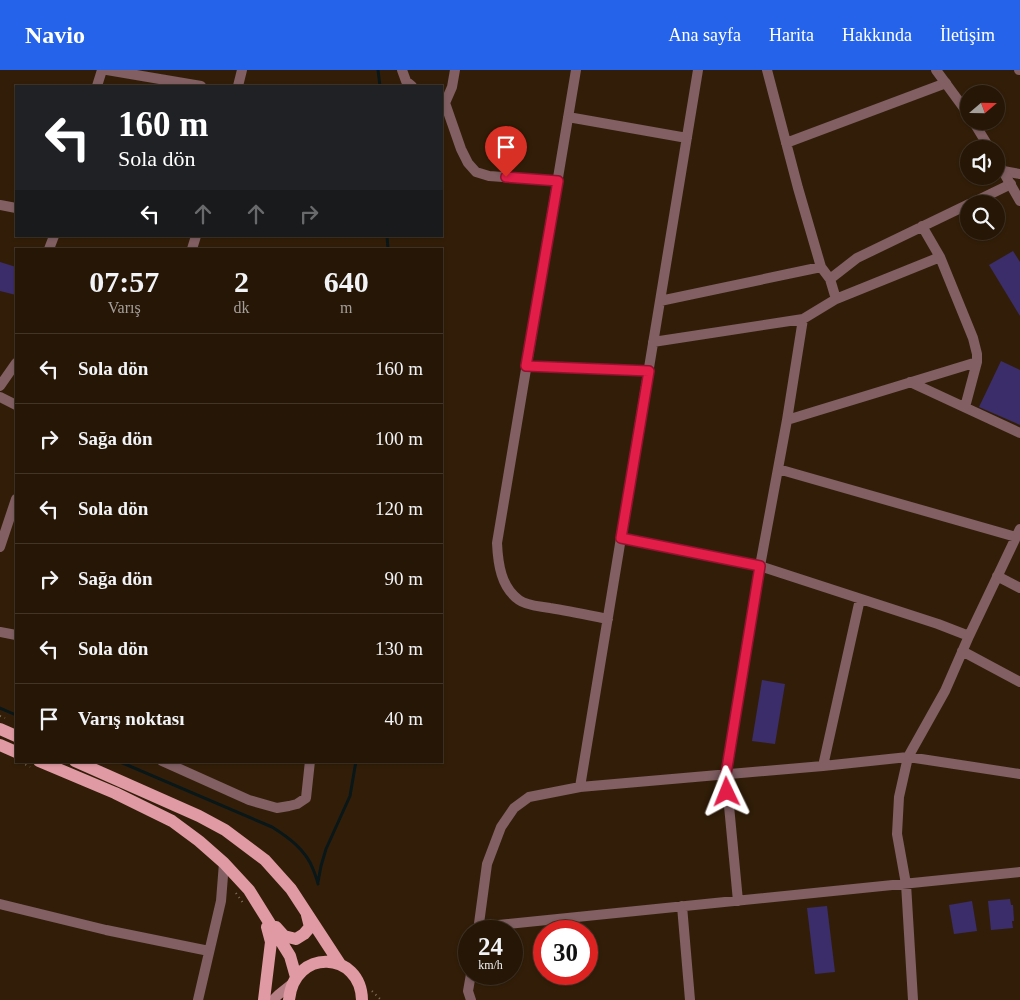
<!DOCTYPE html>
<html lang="tr">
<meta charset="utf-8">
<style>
:root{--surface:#261606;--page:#2e1f10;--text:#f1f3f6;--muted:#a49f9b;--line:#423528;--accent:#2563eb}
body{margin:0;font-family:"Times New Roman",serif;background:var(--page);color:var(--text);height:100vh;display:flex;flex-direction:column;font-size:19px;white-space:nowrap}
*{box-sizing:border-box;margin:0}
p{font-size:16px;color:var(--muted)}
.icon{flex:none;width:28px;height:28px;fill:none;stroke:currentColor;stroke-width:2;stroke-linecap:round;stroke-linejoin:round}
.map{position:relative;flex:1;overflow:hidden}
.details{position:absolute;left:15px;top:178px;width:428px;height:515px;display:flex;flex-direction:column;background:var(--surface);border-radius:0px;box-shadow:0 1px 4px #0004,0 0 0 1px var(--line)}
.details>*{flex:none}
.top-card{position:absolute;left:15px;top:15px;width:428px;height:152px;border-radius:0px;box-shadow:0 1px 4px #0004,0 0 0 1px var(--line);background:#202124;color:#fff;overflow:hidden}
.needle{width:32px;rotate:70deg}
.tools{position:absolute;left:960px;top:15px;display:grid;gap:10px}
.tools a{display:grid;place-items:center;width:45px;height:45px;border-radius:50%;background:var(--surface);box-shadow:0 1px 4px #0004,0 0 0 1px var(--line);font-size:25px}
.speed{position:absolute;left:458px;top:850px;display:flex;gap:10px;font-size:25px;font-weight:700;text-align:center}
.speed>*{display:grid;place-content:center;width:65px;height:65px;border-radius:50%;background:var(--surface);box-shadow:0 1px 4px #0004,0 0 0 1px var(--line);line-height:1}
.speed small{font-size:12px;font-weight:400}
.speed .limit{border:8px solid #d22;background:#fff;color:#111}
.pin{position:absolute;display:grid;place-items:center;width:42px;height:42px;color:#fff;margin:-51px -21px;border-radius:50% 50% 50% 0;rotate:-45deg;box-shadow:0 0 5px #0007}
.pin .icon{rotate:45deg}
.me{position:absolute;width:55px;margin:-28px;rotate:358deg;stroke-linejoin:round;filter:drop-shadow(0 0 4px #0008)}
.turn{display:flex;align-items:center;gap:18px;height:105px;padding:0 20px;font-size:22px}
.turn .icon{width:65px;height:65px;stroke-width:2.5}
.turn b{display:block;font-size:35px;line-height:42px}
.lanes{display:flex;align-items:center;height:48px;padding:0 20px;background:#0003;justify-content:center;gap:25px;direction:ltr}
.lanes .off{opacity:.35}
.eta{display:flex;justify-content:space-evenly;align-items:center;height:85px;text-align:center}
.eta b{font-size:30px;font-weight:700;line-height:35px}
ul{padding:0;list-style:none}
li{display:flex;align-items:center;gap:15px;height:70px;padding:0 20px;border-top:1px solid var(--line)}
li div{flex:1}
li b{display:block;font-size:19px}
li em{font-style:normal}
header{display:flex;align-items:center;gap:30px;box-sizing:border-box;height:70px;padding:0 25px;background:var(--accent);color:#fff}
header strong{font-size:24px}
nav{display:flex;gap:28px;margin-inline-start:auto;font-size:18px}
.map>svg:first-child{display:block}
</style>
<header>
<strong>Navio</strong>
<nav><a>Ana sayfa</a><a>Harita</a><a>Hakkında</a><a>İletişim</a></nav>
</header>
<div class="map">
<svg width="1020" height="930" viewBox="0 0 1020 930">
<rect width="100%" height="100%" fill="#321e08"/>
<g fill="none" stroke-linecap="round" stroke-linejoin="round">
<path stroke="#091719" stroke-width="3" d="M378 0 380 16
M387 166 388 179
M0 638 16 645
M118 691 272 757C288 767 306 780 313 799 315 804 317 809 318 814
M318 812 321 796 326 779 350 726 356 691"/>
</g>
<path fill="#3b2d69" d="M1013 181 1020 192V246L989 195Z
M0 192 16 197V225L0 221Z
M1001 291 1020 300V355L979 337Z
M762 610 785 614 775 674 752 671Z
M1010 829 1011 835H1013L1014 851H1012L1013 858 991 860 988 831Z
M972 831 977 861 954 864 949 835Z
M827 836 835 902 815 904 807 838Z"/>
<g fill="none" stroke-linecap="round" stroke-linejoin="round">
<path stroke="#847361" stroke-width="2" stroke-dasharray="1 4" stroke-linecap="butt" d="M0 646 5 648
M21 692 30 697
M236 823 243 833
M372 921 381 930"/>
<path stroke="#815f63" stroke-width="10" d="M107 0 201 16
M402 0 406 11 412 16
M576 0 497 473C498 494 501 517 519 530 527 536 540 536 550 538 569 541 588 545 608 549
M767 0 798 118 821 197 830 209 836 229
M1019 0H1020
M97 16 102 0
M238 16 242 0
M441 32 445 33 452 17 455 0
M445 33 461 79 468 93 476 102 489 106 558 111
M568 47 687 68
M786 73 946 13
M1003 101 1020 104
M970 134 1011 114
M0 135 16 138
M922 156 940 187 973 268 977 284V292L965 337
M49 179 54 166
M192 179 196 166
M830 209 857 188 969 134
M660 231 821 197
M653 272 803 249 836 229 940 187
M526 296 649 301
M910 312 1020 363
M0 316 16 293
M0 327 16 335
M787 350 977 292
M778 399 1016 467
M621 468 760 496 938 554 969 566
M0 477 16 429
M997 506 1020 518
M0 562 16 565
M962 581 1020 612
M162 691 249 730 277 738 289 736 297 734 306 728 310 691
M823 696 860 529
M580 717 698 0
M738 831 726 704 760 496 787 350 803 249
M0 834 106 860 209 881
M682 836 690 930
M479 857 1020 802
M478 861 487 794 501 757 514 738 529 727 580 717 823 696 908 687 1020 704
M198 930 221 831 224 793
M471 930 468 921 471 904
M913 930 906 814 897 764 899 727 908 687 945 621 969 566 1020 459"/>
<path stroke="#815f63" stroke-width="10" d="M936 0 969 45
M973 51 990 79
M996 89 1020 131"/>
<path stroke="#b78087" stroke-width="10" d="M273 930 278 925 293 913"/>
<path stroke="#e09aa3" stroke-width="12" d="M0 659 16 666
M0 675 16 682
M39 691 115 723 172 751 199 771 224 793 249 820 290 886 296 907
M75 691 199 746 225 760 265 790 291 819 340 894
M276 857 284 866 296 869 304 864 310 857 307 845
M264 930 271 872 267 857
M289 930C294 877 361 881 362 930"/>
</g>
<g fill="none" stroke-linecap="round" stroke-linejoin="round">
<defs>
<path id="route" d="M506 107 558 111 526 296 649 301 621 468 760 496 726 704 727 722"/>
</defs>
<use href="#route" stroke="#92132f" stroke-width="12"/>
<use href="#route" stroke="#e11d48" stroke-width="9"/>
</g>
</svg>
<div class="tools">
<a><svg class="needle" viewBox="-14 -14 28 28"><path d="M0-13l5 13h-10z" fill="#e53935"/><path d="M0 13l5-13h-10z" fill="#a49f9b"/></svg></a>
<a><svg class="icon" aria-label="sound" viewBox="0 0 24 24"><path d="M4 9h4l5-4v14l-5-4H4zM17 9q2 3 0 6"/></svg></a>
<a><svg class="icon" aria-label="search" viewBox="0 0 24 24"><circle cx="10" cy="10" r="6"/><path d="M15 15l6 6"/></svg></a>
</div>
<div class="speed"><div>24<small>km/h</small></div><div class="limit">30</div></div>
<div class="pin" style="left:506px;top:107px;background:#d93025"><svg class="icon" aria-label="arrive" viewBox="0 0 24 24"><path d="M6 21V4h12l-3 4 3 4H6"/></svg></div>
<svg class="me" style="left:727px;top:722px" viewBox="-20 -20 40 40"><path d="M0-17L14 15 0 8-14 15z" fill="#e11d48" stroke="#fff" stroke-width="4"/></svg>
<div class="top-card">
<div class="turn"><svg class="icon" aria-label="left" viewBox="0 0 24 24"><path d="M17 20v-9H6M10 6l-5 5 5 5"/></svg><div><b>160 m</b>Sola dön</div></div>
<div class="lanes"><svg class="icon" aria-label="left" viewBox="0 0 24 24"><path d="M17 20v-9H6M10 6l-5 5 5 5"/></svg><svg class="icon off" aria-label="ahead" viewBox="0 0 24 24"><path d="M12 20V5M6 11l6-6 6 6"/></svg><svg class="icon off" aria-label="ahead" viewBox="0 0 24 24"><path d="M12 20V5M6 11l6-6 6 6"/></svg><svg class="icon off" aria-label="right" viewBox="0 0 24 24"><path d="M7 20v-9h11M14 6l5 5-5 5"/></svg></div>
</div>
<section class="details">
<div class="eta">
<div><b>07:57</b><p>Varış</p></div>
<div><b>2</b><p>dk</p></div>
<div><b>640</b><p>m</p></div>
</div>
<ul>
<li><svg class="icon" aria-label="left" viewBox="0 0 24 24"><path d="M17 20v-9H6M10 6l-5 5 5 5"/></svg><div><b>Sola dön</b></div><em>160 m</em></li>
<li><svg class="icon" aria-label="right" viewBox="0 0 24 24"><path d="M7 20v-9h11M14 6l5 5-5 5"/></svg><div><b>Sağa dön</b></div><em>100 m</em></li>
<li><svg class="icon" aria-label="left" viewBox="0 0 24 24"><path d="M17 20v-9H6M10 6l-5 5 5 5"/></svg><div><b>Sola dön</b></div><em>120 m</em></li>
<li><svg class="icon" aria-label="right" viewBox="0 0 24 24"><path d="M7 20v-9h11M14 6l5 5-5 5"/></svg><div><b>Sağa dön</b></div><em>90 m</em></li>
<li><svg class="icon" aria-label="left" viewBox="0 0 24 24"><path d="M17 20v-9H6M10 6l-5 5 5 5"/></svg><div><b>Sola dön</b></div><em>130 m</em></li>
<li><svg class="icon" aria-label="arrive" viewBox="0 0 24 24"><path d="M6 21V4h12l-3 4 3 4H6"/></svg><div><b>Varış noktası</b></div><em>40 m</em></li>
</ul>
</section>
</div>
